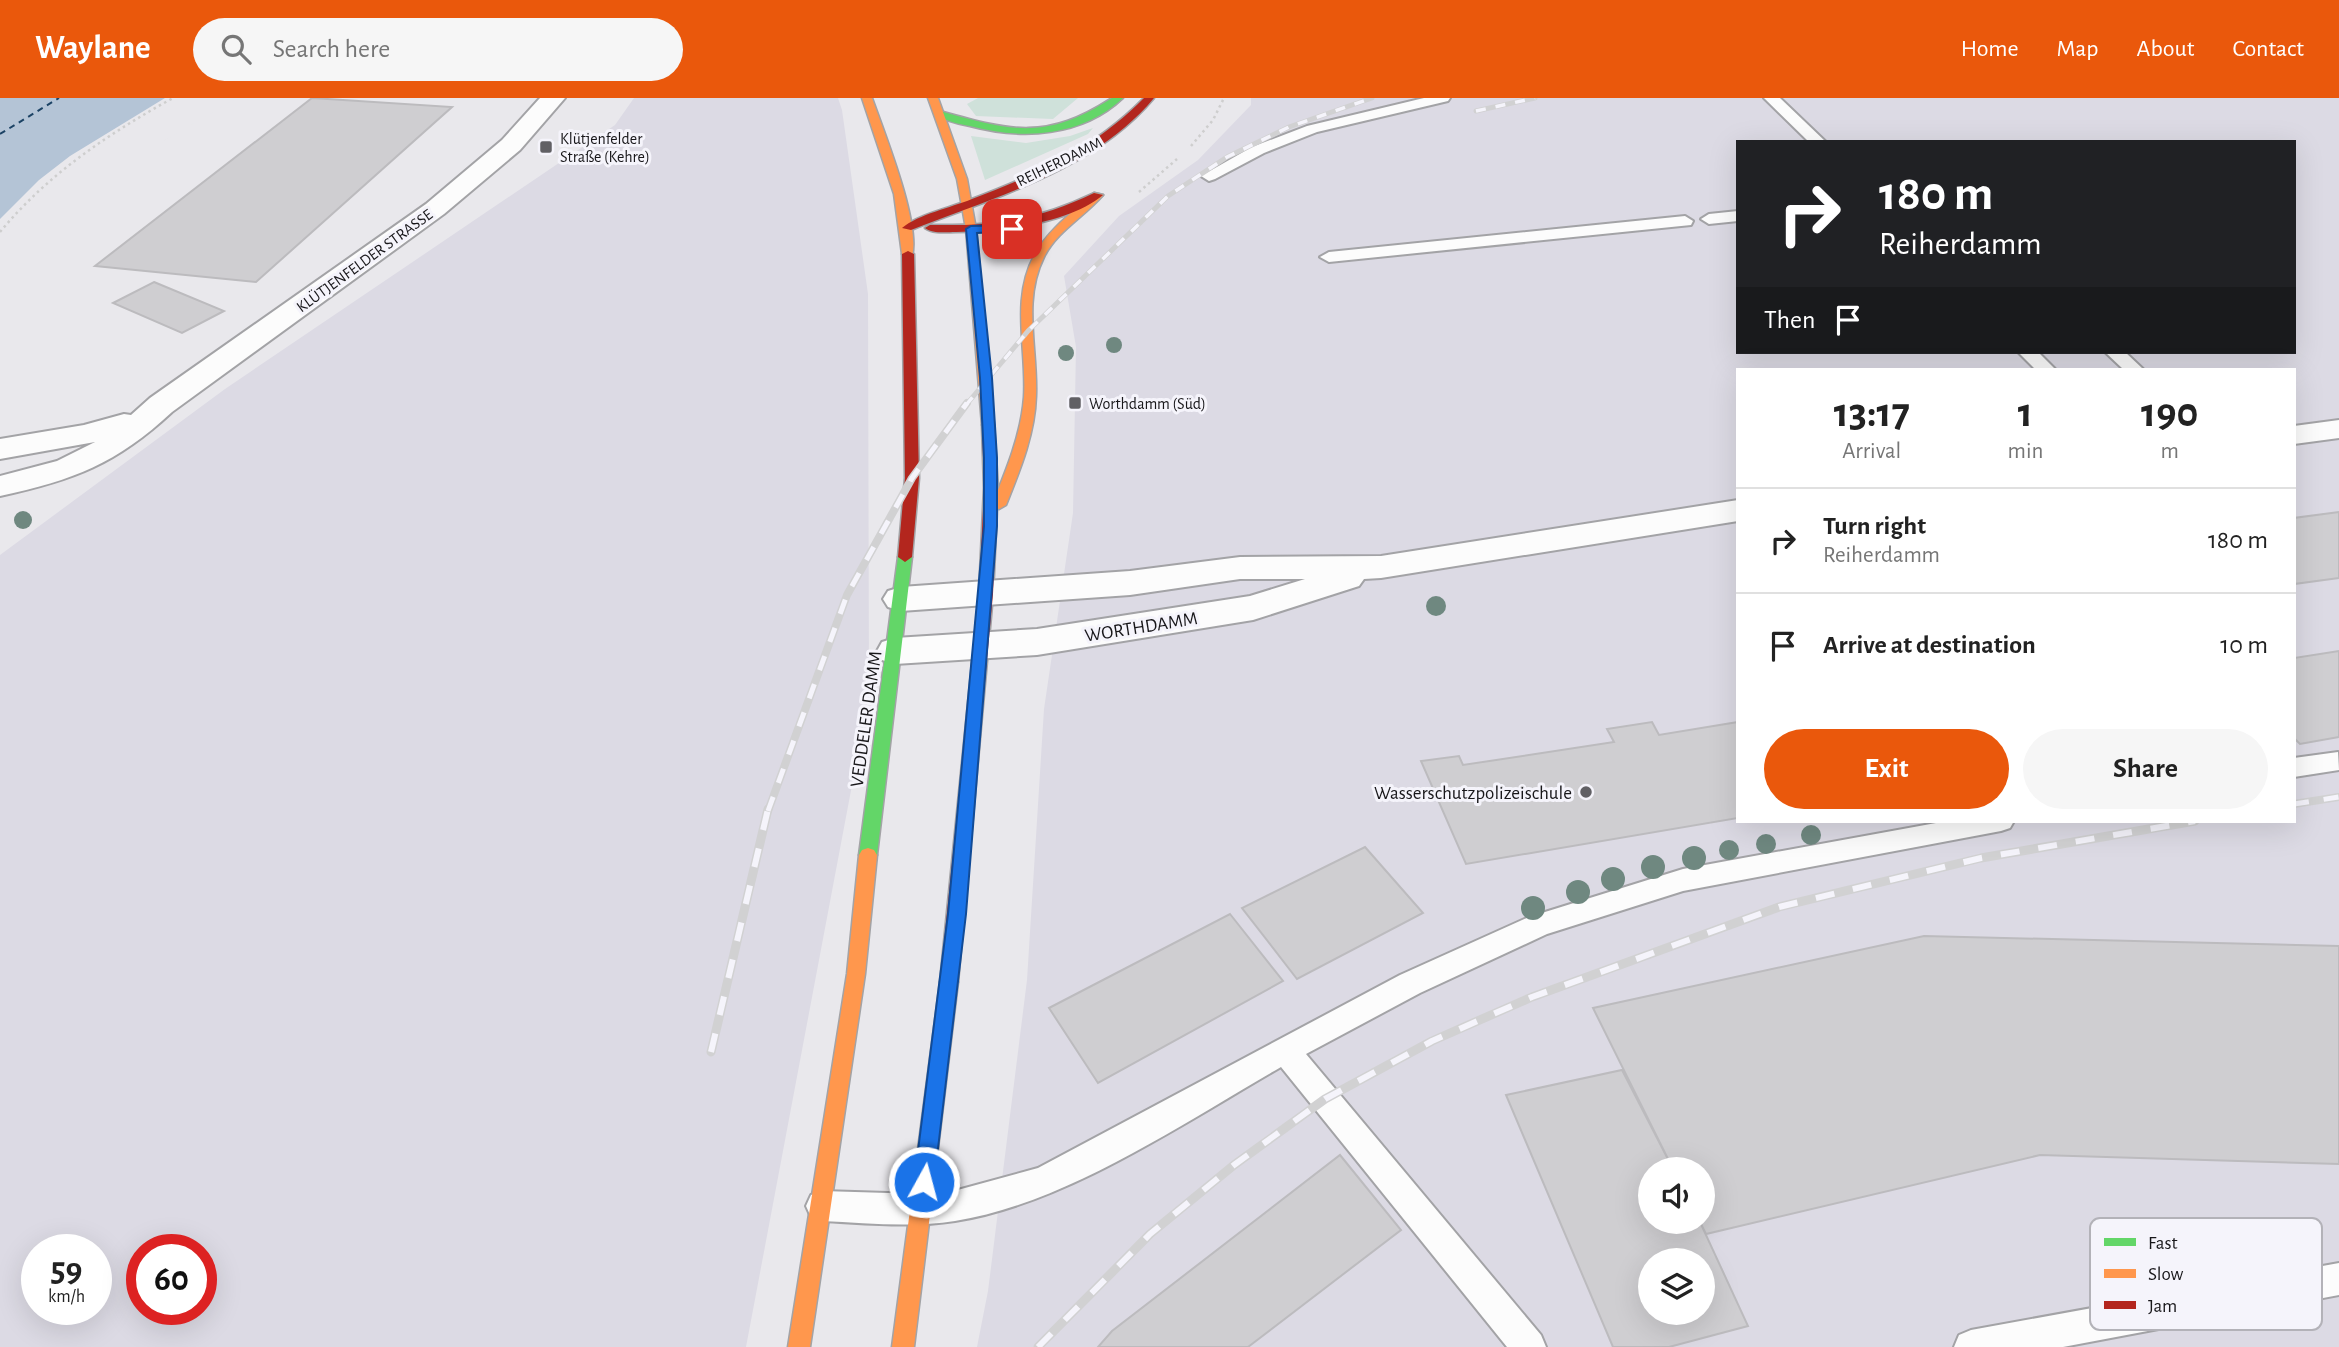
<!DOCTYPE html>
<meta charset="utf-8">
<style>
:root{--surface:#fff;--page:#f6f6f6;--text:#222;--muted:#767676;--line:#e0e0e0;--accent:#ea580c}
body{margin:0;font-family:"Alegreya Sans",sans-serif;background:var(--page);color:var(--text);height:100vh;display:flex;flex-direction:column;font-size:26px;white-space:nowrap}
*{box-sizing:border-box;margin:0}
p{font-size:23px;color:var(--muted)}
.icon{flex:none;width:38px;height:38px;fill:none;stroke:currentColor;stroke-width:2;stroke-linecap:round;stroke-linejoin:round}
.map{position:relative;flex:1;overflow:hidden}
.panel{position:absolute;left:1736px;top:270px;width:560px;height:455px;display:flex;flex-direction:column;background:var(--surface);border-radius:0px;box-shadow:0 7px 28px #0002}
.panel>*{flex:none}
.banner{position:absolute;left:1736px;top:42px;width:560px;height:214px;border-radius:0px;box-shadow:0 7px 28px #0002;background:#202124;color:#fff;overflow:hidden}
.controls{position:absolute;left:1638px;top:1059px;display:grid;gap:14px}
.controls a{display:grid;place-items:center;width:77px;height:77px;border-radius:50%;background:var(--surface);box-shadow:0 7px 28px #0002;font-size:35px}
.speed{position:absolute;left:21px;top:1136px;display:flex;gap:14px;font-size:35px;font-weight:700;text-align:center}
.speed>*{display:grid;place-content:center;width:91px;height:91px;border-radius:50%;background:var(--surface);box-shadow:0 7px 28px #0002;line-height:1}
.speed small{font-size:18px;font-weight:400}
.speed .limit{border:10px solid #d22;background:#fff;color:#111}
.pin{position:absolute;display:grid;place-items:center;width:60px;height:60px;color:#fff;margin:-30px;border-radius:14px;box-shadow:0 4px 10px #0006}
.me{position:absolute;width:77px;margin:-38px;rotate:7deg;stroke-linejoin:round;filter:drop-shadow(0 0 5px #0008)}
.turn{display:flex;align-items:center;gap:24px;height:147px;padding:0 28px;font-size:32px}
.turn .icon{width:91px;height:91px;stroke-width:2.5}
.turn b{display:block;font-size:49px;line-height:60px}
.then{display:flex;align-items:center;height:66px;padding:0 28px;background:#0003;gap:14px;font-size:26px}
.eta{display:flex;justify-content:space-evenly;align-items:center;height:119px;text-align:center}
.eta b{font-size:42px;font-weight:700;line-height:49px}
.cta{display:flex;gap:14px;margin-top:auto;padding:14px 28px}
.cta a{flex:1;height:80px;border-radius:42px;background:var(--accent);color:#fff;font-size:28px;font-weight:700;line-height:80px;text-align:center}
.cta a+a{background:var(--page);color:var(--text)}
ul{padding:0;list-style:none}
li{display:flex;align-items:center;gap:21px;height:105px;padding:0 28px;border-top:2px solid var(--line)}
li div{flex:1}
li b{display:block;font-size:26px}
li em{font-style:normal}
header{display:flex;align-items:center;gap:42px;box-sizing:border-box;height:98px;padding:0 35px;background:var(--accent);color:#fff}
header strong{font-size:33px}
nav{display:flex;gap:38px;margin-inline-start:auto;font-size:24px}
.search{width:490px;height:63px;background:var(--page);display:flex;align-items:center;gap:18px;box-sizing:border-box;padding:0 24px;border-radius:38px;color:var(--muted);font-size:26px}
.map>svg:first-child{display:block}
</style>
<header>
<strong>Waylane</strong>
<div class="search"><svg class="icon" aria-label="search" viewBox="0 0 24 24"><circle cx="10" cy="10" r="6"/><path d="M15 15l6 6"/></svg>Search here</div>
<nav><a>Home</a><a>Map</a><a>About</a><a>Contact</a></nav>
</header>
<div class="map">
<svg width="2339" height="1249" viewBox="0 0 2339 1249">
<rect width="100%" height="100%" fill="#e9e8ec"/>
<path fill="#dcdae4" fill-rule="evenodd" d="M634 0H838L842 12 868 196 869 597 746 1249H0V457L225 291 615 27ZM37 1152H96V1211H37ZM142 1152H201V1211H142Z
M1251 0H2339V1249H977L988 1193 1027 882 1044 611 1073 415 1076 249 1064 178 1119 118 1198 62 1251 7ZM1738 44H2294V254H1738ZM1738 271H2294V723H1738ZM1650 1071H1703V1124H1650ZM1650 1162H1703V1214H1650Z"/>
<path fill="#cfe1da" d="M978 0H1078L1053 21 976 18 967 6Z
M1093 30 1088 36 985 82 971 38 1026 45 1070 38Z"/>
<path fill="#b4c4d6" d="M0 0H233L203 16 120 72 0 196Z"/>
<path fill="#e9e8ec" d="M165 0H237L167 41 122 75 0 199V121L39 82 70 58Z"/>
<g fill="none" stroke-linecap="round" stroke-linejoin="round">
<path stroke="#1c4365" stroke-width="2" stroke-dasharray="6 5" stroke-linecap="butt" d="M0 36 59 0"/>
</g>
<path fill="#cfced1" stroke="#bcbbbe" stroke-width="2" fill-rule="evenodd" d="M312 0 452 9 256 184 95 168Z
M154 184 224 213 182 235 113 205Z
M2339 414V480L2294 486V420Z
M2339 553V639L2300 646 2294 640V560Z
M1652 624 1659 637 1738 624V720L1466 766 1421 663 1459 658 1463 667 1614 644 1607 631Z
M1365 749 1423 815 1297 881 1242 810Z
M1230 816 1283 883 1098 985 1049 910Z
M1924 838 2339 848V1066L2040 1057 1706 1136 1700 1124H1703V1071H1673L1593 910Z
M1622 972 1673 1071H1650V1124H1700L1748 1228 1669 1249H1613L1506 997ZM1650 1162H1703V1214H1650Z
M1340 1057 1401 1132 1248 1249H1098L1112 1233Z"/>
<g fill="none" stroke-linecap="round" stroke-linejoin="round">
<defs>
<path id="lane" d="M1424 0H1450L1448 3 1317 34 1264 55 1215 81 1209 83 1201 78 1252 49 1307 28Z
M1764 0H1780L1826 44H1809Z
M1738 113V123L1709 126 1701 121 1709 116Z
M1685 118 1693 123 1691 127 1329 164 1320 159 1329 154Z
M2018 254H2038L2055 271H2035Z
M2105 254H2125L2143 271H2123Z
M2338 654 2339 672 2294 679V660Z
M1947 723H2014L2010 730 2001 733 1683 793 1547 836 1420 895 1306 956 1541 1237 1546 1249H1507L1281 969C1185 1024 1065 1106 955 1123 911 1130 866 1125 822 1123L811 1119 806 1108 811 1097 822 1093 921 1096 954 1093 1038 1070 1400 877 1529 819 1683 771Z
M2339 1165V1197L2063 1249H1954L1959 1237 1971 1232Z"/>
<path id="street" d="M540 0H565L520 52 444 116 172 314C116 366 74 382 0 398V378L57 363 95 344 0 361V341L84 327 124 316 131 317 150 300 426 106 502 42Z
M2339 322V340L2294 346V328Z
M1738 402V423L1381 480 1364 481 1359 488 1253 522 1037 557 895 566 882 562 877 553 882 544 895 540 1037 531 1250 498 1305 481H1240L1130 497 901 513 888 509 883 501 888 493 901 489 1130 473 1240 459 1381 458Z"/>
<path id="fast" d="M1112 0H1123C1082 39 1022 42 970 28 959 26 945 23 935 16L940 13C1011 33 1046 43 1112 0Z
M905 454 912 459 877 757 874 762 868 764 862 762 859 757 898 459Z"/>
<path id="slow" d="M862 0H872C884 34 921 126 912 158L902 156 894 96Z
M928 0H938L967 81 976 131 994 327 988 331 982 327 966 131 957 81Z
M1094 95 1103 97C1084 119 1057 133 1044 159 1022 203 1038 251 1036 298 1035 336 1020 372 1006 407L999 411 994 410 992 407C1006 373 1021 337 1024 299 1027 251 1010 201 1035 156 1049 131 1073 114 1094 95Z
M868 750 874 752 877 757 865 876 810 1249H788L847 876 859 757 862 752Z
M949 876 955 878 958 884 914 1249H892L940 884 943 878Z"/>
<path id="jam" d="M1144 0H1154C1094 72 995 99 911 132L902 130C919 116 950 110 972 101 1036 77 1095 50 1144 0Z
M1094 95 1103 97C1070 125 999 134 956 134 946 134 933 136 925 130L930 127C995 128 1035 123 1094 95Z
M908 153 914 156 919 380 912 459 905 464 898 459 905 380 902 156Z
M988 323 994 327 998 390 993 496 958 884 955 890 949 892 943 890 940 884 979 496 984 390 982 327Z"/>
</defs>
<use href="#lane" stroke="#a3a3a6" stroke-width="4"/>
<use href="#street" stroke="#a3a3a6" stroke-width="4"/>
<use href="#fast" stroke="#a3a3a6" stroke-width="3"/>
<use href="#slow" stroke="#a3a3a6" stroke-width="3"/>
<use href="#jam" stroke="#a3a3a6" stroke-width="3"/>
<path stroke="#cecece" stroke-width="2.5" stroke-dasharray="2.5 3.5" stroke-linecap="butt" d="M1191 48 1213 22 1224 0
M1139 94 1177 61
M0 134C48 76 108 36 173 0"/>
<use href="#lane" fill="#fcfcfc" fill-rule="evenodd"/>
<use href="#street" fill="#fcfcfc" fill-rule="evenodd"/>
<use href="#fast" fill="#63d668" fill-rule="evenodd"/>
<use href="#slow" fill="#ff974d" fill-rule="evenodd"/>
<use href="#jam" fill="#b3261e" fill-rule="evenodd"/>
<defs>
<path id="rail-far2" d="M1476 13 1535 0
M966 307 1028 233 1168 98 1227 59 1289 29 1372 0"/>
<path id="rail-far1" d="M2294 706 2339 699
M768 713 847 497 912 380 967 305"/>
<path id="rail" d="M711 954 768 711
M1038 1249 1150 1136 1234 1067 1325 1001 1432 943 1532 899 1779 809 1981 760 2195 723"/>
</defs>
<use href="#rail-far2" stroke="#d1d1d2" stroke-width="5"/>
<use href="#rail-far1" stroke="#d1d1d2" stroke-width="8"/>
<use href="#rail" stroke="#d1d1d2" stroke-width="9"/>
<use href="#rail-far2" stroke="#f5f4fb" stroke-width="3.5" stroke-dasharray="10" stroke-linecap="butt"/>
<use href="#rail-far1" stroke="#f5f4fb" stroke-width="5" stroke-dasharray="15" stroke-linecap="butt"/>
<use href="#rail" stroke="#f5f4fb" stroke-width="6" stroke-dasharray="19" stroke-linecap="butt"/>
</g>
<g fill="#6f8880">
<circle cx="1114" cy="247" r="8"/>
<circle cx="1066" cy="255" r="8"/>
<circle cx="23" cy="422" r="9"/>
<circle cx="1436" cy="508" r="10"/>
<circle cx="1811" cy="737" r="10"/>
<circle cx="1766" cy="746" r="10"/>
<circle cx="1729" cy="752" r="10"/>
<circle cx="1694" cy="760" r="12"/>
<circle cx="1653" cy="769" r="12"/>
<circle cx="1613" cy="781" r="12"/>
<circle cx="1578" cy="794" r="12"/>
<circle cx="1533" cy="810" r="12"/>
</g>
<path fill="#1a73e8" stroke="#114b97" stroke-width="2" d="M1012 127 1018 131 1016 133 977 135 992 280 997 360V428L966 816 934 1084 931 1091 924 1094 917 1091 914 1084 948 816 984 428V360L980 280 966 131 971 128Z"/>
<g fill="#616064" stroke="#f5f4fb" stroke-width="2.5">
<rect x="539" y="42" width="14" height="14" rx="3.5"/>
<rect x="1068" y="298" width="14" height="14" rx="3.5"/>
<circle cx="1586" cy="694" r="7"/>
</g>
<g text-anchor="middle" stroke-width="6" stroke-linejoin="round" paint-order="stroke">
<g font-size="16" fill="#18171a" stroke="#f5f4fb" text-anchor="start">
<text x="560" y="46">Klütjenfelder<tspan x="560" dy="18">Straße (Kehre)</tspan></text>
<text x="1089" y="311">Worthdamm (Süd)</text>
</g>
<g font-size="16" fill="#18171a" stroke="#f5f4fb">
<text transform="translate(1059 63) rotate(-26)" y="6">REIHERDAMM</text>
<text transform="translate(364 162) rotate(-36)" y="6">KLÜTJENFELDER STRASSE</text>
</g>
<g font-size="19" fill="#18171a" stroke="#f5f4fb">
<text transform="translate(1141 528) rotate(-9)" y="7">WORTHDAMM</text>
<text transform="translate(865 621) rotate(-82)" y="7">VEDDELER DAMM</text>
</g>
<g font-size="19" fill="#18171a" stroke="#f5f4fb" text-anchor="end">
<text x="1572" y="701">Wasserschutzpolizeischule</text>
</g>
</g>
<rect x="2090" y="1120" width="232" height="112" rx="10" fill="#f5f4fb" stroke="#b3b2b8" stroke-width="2"/>
<rect x="2104" y="1140" width="32" height="8" fill="#63d668"/>
<rect x="2104" y="1171" width="32" height="9" fill="#ff974d"/>
<rect x="2104" y="1203" width="32" height="8" fill="#b3261e"/>
<g font-size="19" fill="#18171a">
<text x="2148" y="1151">Fast</text>
<text x="2148" y="1182">Slow</text>
<text x="2148" y="1214">Jam</text>
</g>
</svg>
<div class="controls">
<a><svg class="icon" aria-label="sound" viewBox="0 0 24 24"><path d="M4 9h4l5-4v14l-5-4H4zM17 9q2 3 0 6"/></svg></a>
<a><svg class="icon" aria-label="layers" viewBox="0 0 24 24"><path d="M12 4l9 5-9 5-9-5zM3 14l9 5 9-5"/></svg></a>
</div>
<div class="speed"><div>59<small>km/h</small></div><div class="limit">60</div></div>
<div class="pin" style="left:1012px;top:131px;background:#d93025"><svg class="icon" aria-label="arrive" viewBox="0 0 24 24"><path d="M6 21V4h12l-3 4 3 4H6"/></svg></div>
<svg class="me" style="left:924px;top:1084px" viewBox="-20 -20 40 40"><circle r="17" fill="#1a73e8" stroke="#fff" stroke-width="3"/><path d="M0-11L8 9 0 5-8 9z" fill="#fff"/></svg>
<div class="banner">
<div class="turn"><svg class="icon" aria-label="right" viewBox="0 0 24 24"><path d="M7 20v-9h11M14 6l5 5-5 5"/></svg><div><b>180 m</b>Reiherdamm</div></div>
<div class="then">Then<svg class="icon" aria-label="arrive" viewBox="0 0 24 24"><path d="M6 21V4h12l-3 4 3 4H6"/></svg></div>
</div>
<section class="panel">
<div class="eta">
<div><b>13:17</b><p>Arrival</p></div>
<div><b>1</b><p>min</p></div>
<div><b>190</b><p>m</p></div>
</div>
<ul>
<li><svg class="icon" aria-label="right" viewBox="0 0 24 24"><path d="M7 20v-9h11M14 6l5 5-5 5"/></svg><div><b>Turn right</b><p>Reiherdamm</p></div><em>180 m</em></li>
<li><svg class="icon" aria-label="arrive" viewBox="0 0 24 24"><path d="M6 21V4h12l-3 4 3 4H6"/></svg><div><b>Arrive at destination</b></div><em>10 m</em></li>
</ul>
<div class="cta"><a>Exit</a><a>Share</a></div>
</section>
</div>
